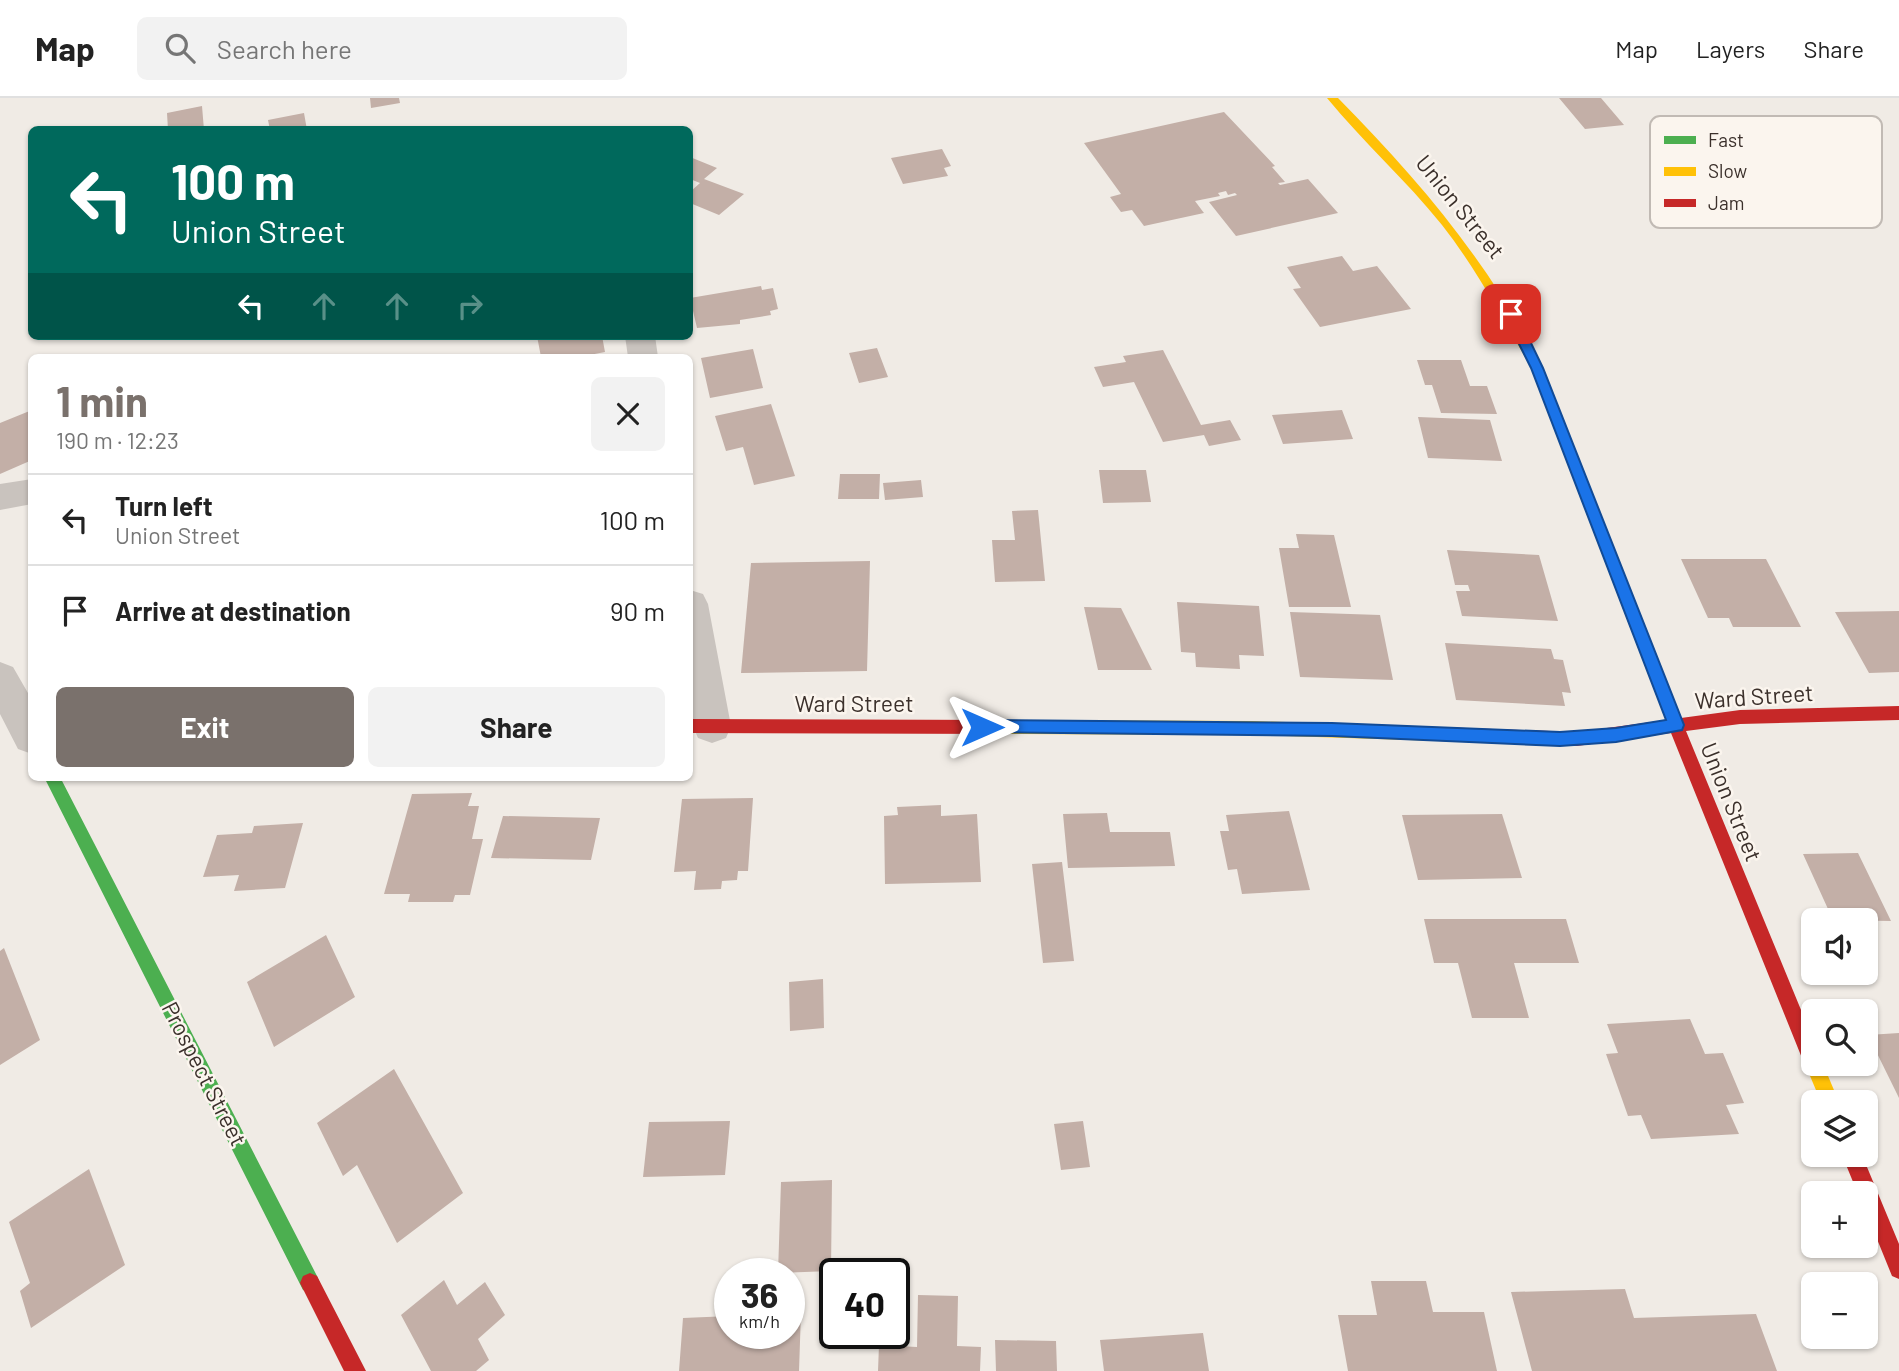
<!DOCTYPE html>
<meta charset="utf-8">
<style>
:root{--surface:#fff;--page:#f2f2f2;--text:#222;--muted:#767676;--line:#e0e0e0;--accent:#7a716c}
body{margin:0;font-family:Barlow,sans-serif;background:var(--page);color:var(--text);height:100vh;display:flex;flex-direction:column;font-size:26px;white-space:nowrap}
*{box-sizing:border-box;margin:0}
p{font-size:23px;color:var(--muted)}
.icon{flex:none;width:38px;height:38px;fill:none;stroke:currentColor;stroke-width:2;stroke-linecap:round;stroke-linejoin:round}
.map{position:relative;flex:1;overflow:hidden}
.sheet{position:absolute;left:28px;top:256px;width:665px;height:427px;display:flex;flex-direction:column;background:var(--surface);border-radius:10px;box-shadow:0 2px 5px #0004}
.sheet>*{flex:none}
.guide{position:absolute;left:28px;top:28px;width:665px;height:214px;border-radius:10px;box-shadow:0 2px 5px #0004;background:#00695c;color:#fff;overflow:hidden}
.buttons{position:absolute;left:1801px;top:810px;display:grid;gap:14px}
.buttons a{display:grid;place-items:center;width:77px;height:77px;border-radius:10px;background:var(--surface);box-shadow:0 2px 5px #0004;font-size:35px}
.speed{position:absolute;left:714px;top:1160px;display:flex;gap:14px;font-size:35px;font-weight:700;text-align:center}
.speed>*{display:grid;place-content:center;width:91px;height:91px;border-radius:50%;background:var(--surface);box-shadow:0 2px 5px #0004;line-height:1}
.speed small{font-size:18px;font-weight:400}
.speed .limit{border:4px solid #111;border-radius:10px;background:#fff;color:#111}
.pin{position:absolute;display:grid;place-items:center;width:60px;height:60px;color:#fff;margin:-30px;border-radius:14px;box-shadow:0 4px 10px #0006}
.me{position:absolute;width:77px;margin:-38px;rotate:90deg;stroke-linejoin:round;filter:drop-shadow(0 0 5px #0008)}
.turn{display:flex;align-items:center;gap:24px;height:147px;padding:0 28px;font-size:32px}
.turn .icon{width:91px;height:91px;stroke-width:2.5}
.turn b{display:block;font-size:49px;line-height:60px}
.lanes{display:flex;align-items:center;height:66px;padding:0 28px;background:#0003;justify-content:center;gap:35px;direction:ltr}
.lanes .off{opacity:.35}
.round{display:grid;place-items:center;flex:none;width:74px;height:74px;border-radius:10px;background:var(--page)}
.summary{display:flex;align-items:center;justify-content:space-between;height:119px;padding:0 28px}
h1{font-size:42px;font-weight:700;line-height:52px;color:var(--accent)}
.primary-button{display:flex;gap:14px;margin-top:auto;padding:14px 28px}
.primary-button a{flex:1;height:80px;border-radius:10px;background:var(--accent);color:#fff;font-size:28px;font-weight:700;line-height:80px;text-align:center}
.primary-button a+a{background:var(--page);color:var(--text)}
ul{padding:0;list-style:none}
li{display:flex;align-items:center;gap:21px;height:91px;padding:0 28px;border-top:2px solid var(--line)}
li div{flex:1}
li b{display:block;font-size:26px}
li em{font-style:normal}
header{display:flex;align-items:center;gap:42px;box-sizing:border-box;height:98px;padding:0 35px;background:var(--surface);border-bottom:2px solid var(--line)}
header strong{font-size:33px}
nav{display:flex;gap:38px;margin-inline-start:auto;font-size:24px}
.search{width:490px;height:63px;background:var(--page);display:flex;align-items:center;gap:18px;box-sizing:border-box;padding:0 24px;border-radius:10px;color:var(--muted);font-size:26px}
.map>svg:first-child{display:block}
</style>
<header>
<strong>Map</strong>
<div class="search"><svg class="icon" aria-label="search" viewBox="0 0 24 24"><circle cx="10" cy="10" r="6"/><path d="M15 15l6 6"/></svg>Search here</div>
<nav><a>Map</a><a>Layers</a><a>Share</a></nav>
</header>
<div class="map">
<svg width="1899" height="1273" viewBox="0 0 1899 1273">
<rect width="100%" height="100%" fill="#f0ebe5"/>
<path fill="#c3afa7" d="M370 0H399L400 5 371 10Z
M1559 0H1601L1624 27 1585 31Z
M202 8 204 32H168L167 15Z
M1224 14 1275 68 1272 69 1285 84 1278 85 1280 87 1308 81 1338 115 1236 138 1209 104 1237 97 1235 95 1228 97 1226 93 1218 95 1220 98 1195 103 1204 115 1144 128 1132 112 1121 114 1110 99 1121 96 1084 45Z
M304 15 307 32H270L268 22Z
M942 51 951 68 944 70 948 78 903 86 891 60Z
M690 59 717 70 704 81 744 96 719 117 690 105V94L700 85 690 81Z
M1342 158 1353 173 1377 168 1411 211 1320 229 1293 191 1301 190 1287 169Z
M761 188 762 192 773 190 778 211 770 213 771 217 740 222V226L697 230 690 200Z
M537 238H602L605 254 579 259H541Z
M877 250 888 279 859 285 849 255Z
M753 251 763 290 710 300 701 260Z
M1163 252 1201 327 1230 322 1241 342 1209 348 1204 337 1163 344 1134 284 1103 289 1094 269 1126 264 1123 258Z
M1417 262H1461L1470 288H1487L1497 316 1441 315 1432 287H1425Z
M771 306 795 378 754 387 743 349 726 353 715 318Z
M32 312V362L0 376V325Z
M1342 312 1353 341 1283 346 1272 317Z
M1418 319 1490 322 1502 363 1428 360Z
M1099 372H1146L1151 404 1103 405Z
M840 376H880L879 401H838Z
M921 382 923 399 885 402 883 385Z
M1038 412 1045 483 995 484 992 442H1015L1012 413Z
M1296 436 1334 437 1351 509H1289L1279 450H1299Z
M1447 452 1539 457 1558 523 1462 518 1456 493H1470L1468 487H1455Z
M1681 461H1766L1801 529H1733L1729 520H1708Z
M870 463 867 573 741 575 751 465Z
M1177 504 1259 508 1264 558 1239 557 1240 571 1196 569 1195 555 1181 554Z
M1084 509 1121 510 1152 572H1098Z
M1899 513V574L1869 575 1835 514Z
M1290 514 1380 517 1393 582 1300 579Z
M1445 545 1551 551 1554 561 1563 562 1571 595 1562 594 1565 608 1456 602Z
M472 695 468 708H479L472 741H483L470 797H455L453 804H408L410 796H384L412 696Z
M753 700 748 773H738L737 782 722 783 721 791 694 792 696 773 674 774 682 701Z
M941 707V718L977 716 981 784 885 786 884 718 898 717 897 709Z
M1289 713 1310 792 1242 796 1237 771 1228 772 1220 733H1229L1226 717Z
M1107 715 1110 734H1170L1175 768 1068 770 1063 716Z
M1502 716 1522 780 1418 782 1402 717Z
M503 718 600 720 591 762 491 760Z
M303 725 285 790 234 793 239 777 203 779 217 737 252 735 254 728Z
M1858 755 1891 823 1833 822 1803 756Z
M1062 764 1074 863 1043 865 1032 766Z
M1424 821H1566L1579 865H1514L1529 920H1472L1458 865H1434Z
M326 837 355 899 274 949 247 884Z
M4 850 40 942 0 967V853Z
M823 881 824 930 790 933 789 884Z
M1690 921 1705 956 1723 955 1744 1005 1726 1007 1739 1036 1651 1041 1641 1017 1628 1018 1606 956 1618 955 1607 926Z
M1899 935V1000L1868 937Z
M394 971 463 1095 397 1145 357 1067 343 1078 317 1025Z
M730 1023 725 1077 643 1079 649 1024Z
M1083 1023 1090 1069 1061 1072 1054 1026Z
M89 1071 125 1167 31 1230 20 1193 30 1185 9 1124Z
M832 1082 831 1173 778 1175 781 1084Z
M444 1182 457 1207 485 1184 505 1217 478 1241 489 1262 476 1273H431L401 1217Z
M1371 1183H1426L1433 1214H1484L1497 1273H1348L1338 1217H1377Z
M1625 1191 1634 1220 1756 1216 1777 1273H1532L1511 1194Z
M918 1197 958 1198 957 1248 981 1249 980 1273H878L879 1247 917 1249Z
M801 1214 799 1273H679L683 1220 730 1218V1236H789V1215Z
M1203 1235 1209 1273H1104L1100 1242Z
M995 1242 1056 1243 1057 1273H996Z"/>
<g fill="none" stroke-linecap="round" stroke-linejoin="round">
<path fill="#c9c3be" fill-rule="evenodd" d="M625 238H655L658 259H628Z
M32 381V406L0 412V386Z
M690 492 703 496 708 506 731 628 726 640 712 645 698 640C685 611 687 525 690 492Z
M0 564 13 569 32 602V656L18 651 0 616Z"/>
<path fill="#4caf50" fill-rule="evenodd" d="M1537 266 1543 270 1639 516 1637 520H1627L1625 516 1531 270Z
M44 679H60L317 1178 320 1185 317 1192 310 1195 303 1192Z"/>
<path fill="#ffc107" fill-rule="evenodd" d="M1327 0H1338C1420 83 1489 165 1543 270L1541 273H1533C1504 223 1478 173 1442 127 1406 82 1363 44 1327 0Z
M1006 622 1252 623 1439 629 1445 631 1447 636 1445 641 1439 643 1252 637 1006 636 1000 634 998 629 1000 624Z
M1813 957V966H1823L1839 1004H1821L1805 966 1807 959Z"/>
<path fill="#c62828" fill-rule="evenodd" d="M1632 510 1639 516 1681 620 1740 612 1899 608V622L1740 626 1686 633 1813 941V966H1821L1813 972 1806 970 1671 635 1577 648 1439 643 1433 641 1431 636 1433 631 1439 629 1577 634 1666 622 1625 516Z
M690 621 1006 622 1012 624 1014 629 1012 634 1006 636 690 635Z
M1842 1057H1862L1899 1146V1181L1892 1178 1866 1114V1096H1858Z
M310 1175 317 1178 366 1273H344L300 1185 303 1178Z"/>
</g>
<path fill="#1a73e8" stroke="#114b97" stroke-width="2" d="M1511 212 1517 216 1543 270 1684 627 1682 632 1616 644 1560 648 1332 638 976 634 974 629 976 624 982 622 1332 625 1560 634 1616 630 1666 622 1531 270 1504 216Z"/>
<g text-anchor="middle" stroke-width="5" stroke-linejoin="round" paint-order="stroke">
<g font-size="23" fill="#3b302b" stroke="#fbf5ee">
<text transform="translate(1460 109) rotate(51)" y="8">Union Street</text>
<text transform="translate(1754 599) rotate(-4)" y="8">Ward Street</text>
<text x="854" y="614">Ward Street</text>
<text transform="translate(1731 704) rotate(68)" y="8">Union Street</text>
<text transform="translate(204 976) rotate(63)" y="8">Prospect Street</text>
</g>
</g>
<rect x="1650" y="18" width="232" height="112" rx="10" fill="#fbf5ee" stroke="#c1bab4" stroke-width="2"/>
<rect x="1664" y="38" width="32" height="8" fill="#4caf50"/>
<rect x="1664" y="69" width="32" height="9" fill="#ffc107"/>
<rect x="1664" y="101" width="32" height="8" fill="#c62828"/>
<g font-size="19" fill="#3b302b">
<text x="1708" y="49">Fast</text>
<text x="1708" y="80">Slow</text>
<text x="1708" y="112">Jam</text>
</g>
</svg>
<div class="buttons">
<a><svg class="icon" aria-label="sound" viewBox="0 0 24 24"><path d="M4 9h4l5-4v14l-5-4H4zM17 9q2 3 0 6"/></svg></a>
<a><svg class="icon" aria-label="search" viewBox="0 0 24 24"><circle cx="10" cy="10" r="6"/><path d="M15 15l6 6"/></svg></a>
<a><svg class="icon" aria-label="layers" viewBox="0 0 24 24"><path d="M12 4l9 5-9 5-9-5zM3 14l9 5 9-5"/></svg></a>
<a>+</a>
<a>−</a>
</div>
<div class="speed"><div>36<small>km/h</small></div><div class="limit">40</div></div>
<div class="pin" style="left:1511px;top:216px;background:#d93025"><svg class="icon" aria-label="arrive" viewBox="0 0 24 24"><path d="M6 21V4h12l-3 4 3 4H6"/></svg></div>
<svg class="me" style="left:982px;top:629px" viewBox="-20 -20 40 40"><path d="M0-17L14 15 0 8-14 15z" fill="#1a73e8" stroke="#fff" stroke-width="4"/></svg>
<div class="guide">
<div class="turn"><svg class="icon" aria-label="left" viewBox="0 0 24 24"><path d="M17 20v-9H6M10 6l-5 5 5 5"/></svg><div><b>100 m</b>Union Street</div></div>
<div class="lanes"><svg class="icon" aria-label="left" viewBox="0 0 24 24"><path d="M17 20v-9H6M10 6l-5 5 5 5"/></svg><svg class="icon off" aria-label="ahead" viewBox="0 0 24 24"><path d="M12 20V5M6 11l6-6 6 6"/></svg><svg class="icon off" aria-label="ahead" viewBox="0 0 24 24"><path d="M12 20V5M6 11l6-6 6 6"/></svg><svg class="icon off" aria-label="right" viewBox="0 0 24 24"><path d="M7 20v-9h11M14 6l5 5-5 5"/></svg></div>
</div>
<section class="sheet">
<div class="summary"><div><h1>1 min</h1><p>190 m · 12:23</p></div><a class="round"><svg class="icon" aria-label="close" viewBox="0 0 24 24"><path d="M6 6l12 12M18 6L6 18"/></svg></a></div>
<ul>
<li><svg class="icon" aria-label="left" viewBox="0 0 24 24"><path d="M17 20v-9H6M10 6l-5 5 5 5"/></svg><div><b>Turn left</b><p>Union Street</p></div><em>100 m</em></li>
<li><svg class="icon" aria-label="arrive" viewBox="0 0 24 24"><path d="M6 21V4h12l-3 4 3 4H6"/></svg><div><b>Arrive at destination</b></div><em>90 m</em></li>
</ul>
<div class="primary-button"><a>Exit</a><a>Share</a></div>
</section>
</div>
